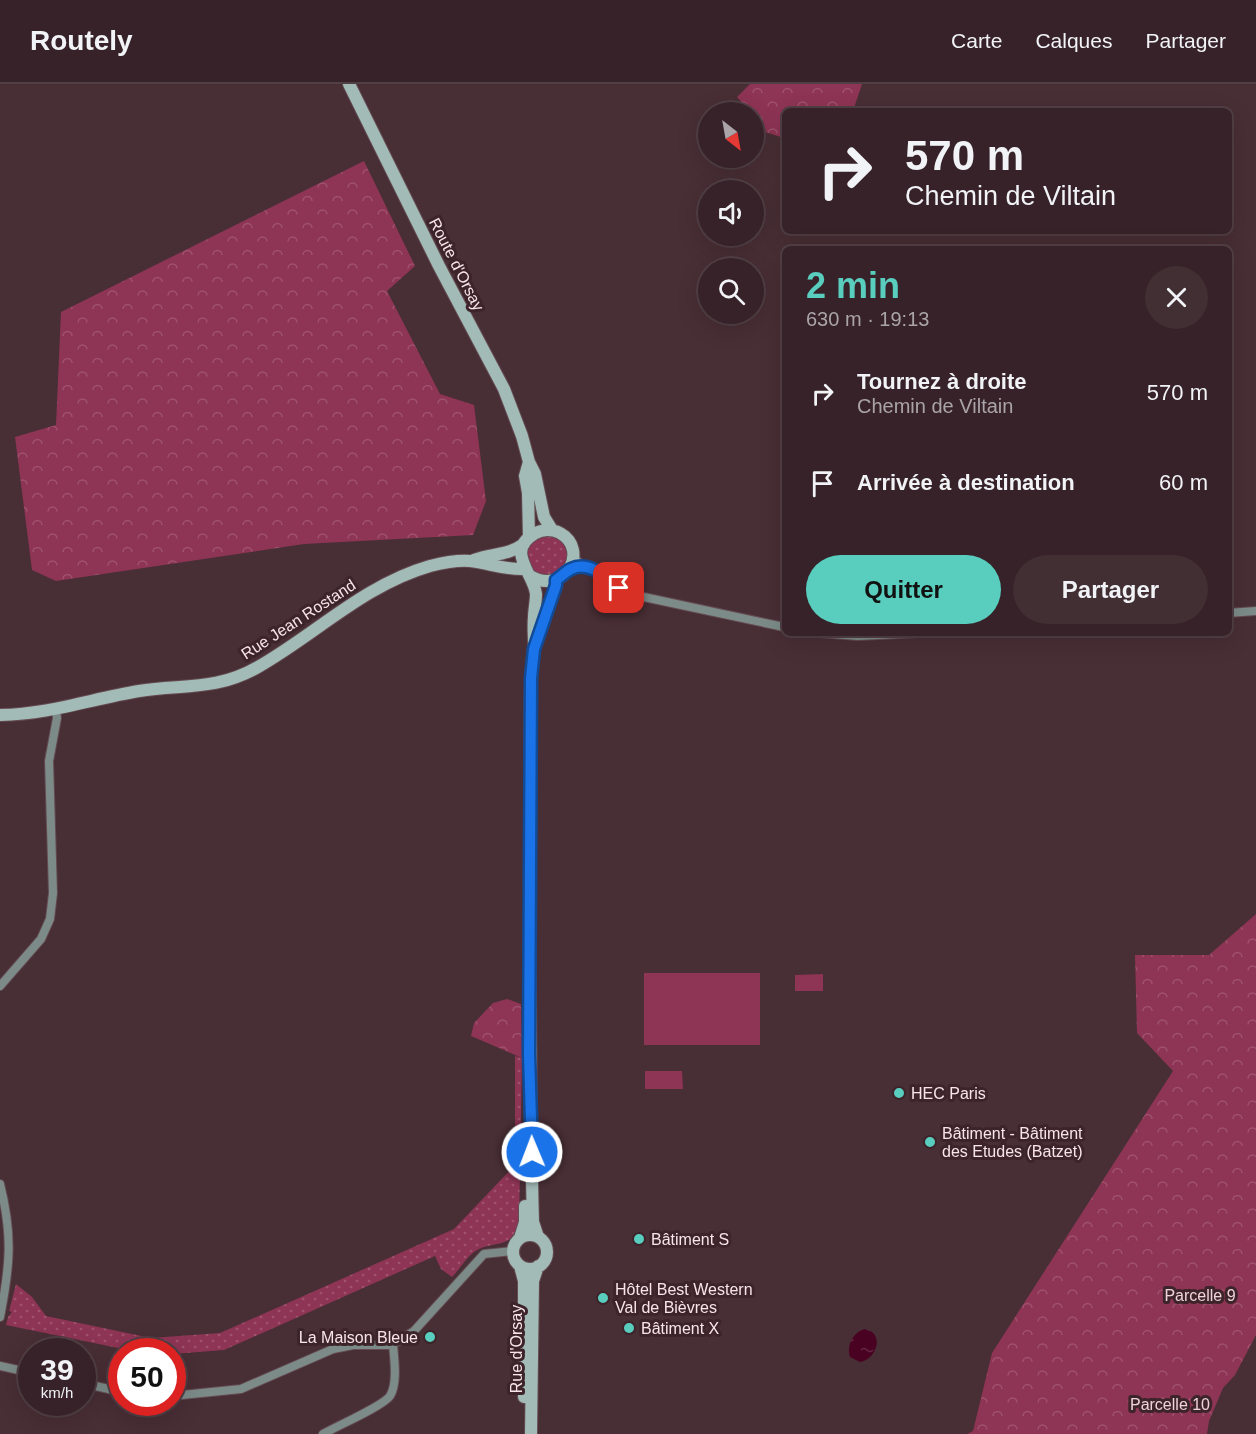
<!DOCTYPE html>
<html lang="fr">
<meta charset="utf-8">
<style>
:root{--surface:#362228;--page:#412f34;--text:#f1f3f6;--muted:#aaa4a8;--line:#503f45;--accent:#59cebe}
body{margin:0;font-family:Helvetica,sans-serif;background:var(--page);color:var(--text);height:100vh;display:flex;flex-direction:column;font-size:22px;white-space:nowrap}
*{box-sizing:border-box;margin:0}
p{font-size:20px;color:var(--muted)}
.icon{flex:none;width:33px;height:33px;fill:none;stroke:currentColor;stroke-width:2;stroke-linecap:round;stroke-linejoin:round}
.map{position:relative;flex:1;overflow:hidden}
.drawer{position:absolute;left:782px;top:162px;width:450px;height:390px;display:flex;flex-direction:column;background:var(--surface);border-radius:9px;box-shadow:0 6px 24px #0002,0 0 0 2px var(--line)}
.drawer>*{flex:none}
.hud{position:absolute;left:782px;top:24px;width:450px;height:126px;border-radius:9px;box-shadow:0 6px 24px #0002,0 0 0 2px var(--line);background:#362228;color:var(--text);overflow:hidden}
.needle{width:39px;rotate:149deg}
.tools{position:absolute;left:698px;top:18px;display:grid;gap:12px}
.tools a{display:grid;place-items:center;width:66px;height:66px;border-radius:50%;background:var(--surface);box-shadow:0 6px 24px #0002,0 0 0 2px var(--line);font-size:30px}
.speed{position:absolute;left:18px;top:1254px;display:flex;gap:12px;font-size:30px;font-weight:700;text-align:center}
.speed>*{display:grid;place-content:center;width:78px;height:78px;border-radius:50%;background:var(--surface);box-shadow:0 6px 24px #0002,0 0 0 2px var(--line);line-height:1}
.speed small{font-size:15px;font-weight:400}
.speed .limit{border:9px solid #d22;background:#fff;color:#111}
.pin{position:absolute;display:grid;place-items:center;width:51px;height:51px;color:#fff;margin:-26px;border-radius:12px;box-shadow:0 3px 9px #0006}
.me{position:absolute;width:66px;margin:-33px;rotate:359deg;stroke-linejoin:round;filter:drop-shadow(0 0 4px #0008)}
.turn{display:flex;align-items:center;gap:21px;height:126px;padding:0 24px;font-size:27px}
.turn .icon{width:78px;height:78px;stroke-width:2.5}
.turn b{display:block;font-size:42px;line-height:51px}
.round{display:grid;place-items:center;flex:none;width:63px;height:63px;border-radius:32px;background:var(--page)}
.overview{display:flex;align-items:center;justify-content:space-between;height:102px;padding:0 24px}
h1{font-size:36px;font-weight:600;line-height:45px;color:var(--accent)}
.action{display:flex;gap:12px;margin-top:auto;padding:12px 24px}
.action a{flex:1;height:69px;border-radius:36px;background:var(--accent);color:#111;font-size:24px;font-weight:600;line-height:69px;text-align:center}
.action a+a{background:var(--page);color:var(--text)}
ul{padding:0;list-style:none}
li{display:flex;align-items:center;gap:18px;height:90px;padding:0 24px}
li div{flex:1}
li b{display:block;font-size:22px}
li em{font-style:normal}
header{display:flex;align-items:center;gap:36px;box-sizing:border-box;height:84px;padding:0 30px;background:var(--surface);border-bottom:2px solid var(--line)}
header strong{font-size:28px}
nav{display:flex;gap:33px;margin-inline-start:auto;font-size:21px}
.map>svg:first-child{display:block}
</style>
<header>
<strong>Routely</strong>
<nav><a>Carte</a><a>Calques</a><a>Partager</a></nav>
</header>
<div class="map">
<svg width="1256" height="1350" viewBox="0 0 1256 1350">
<defs>
<pattern id="grass-dots" width="8" height="8" patternUnits="userSpaceOnUse" patternTransform="scale(1.5)"><rect width="8" height="8" fill="#8e3454"/><path d="M2 2h.1M6 6h.1" fill="none" stroke="#9f516d" stroke-width="1.8" stroke-linecap="round"/></pattern>
<pattern id="forest-crowns" width="20" height="18" patternUnits="userSpaceOnUse" patternTransform="scale(1.5)"><rect width="20" height="18" fill="#8e3454"/><path d="M2 6a3 3 0 1 1 6 0M12 15a3 3 0 1 1 6 0" fill="none" stroke="#9f516d"/></pattern>
<pattern id="water-ripples" width="26" height="14" patternUnits="userSpaceOnUse" patternTransform="scale(1.5)"><rect width="26" height="14" fill="#490222"/><path d="M2 4q2-2 4 0t4 0M15 11q2-2 4 0t4 0" fill="none" stroke="#642742"/></pattern>
</defs>
<rect width="100%" height="100%" fill="#482e35"/>
<path fill="url(#grass-dots)" d="M527 472a20 20 0 1 1 40 0a20 20 0 1 1-40 0Z
M515 972 522 974 519 1140C512 1167 490 1156 474 1168 466 1174 459 1186 452 1193L441 1185 435 1172 224 1266 173 1270 172 1268 133 1267 6 1241 8 1233 12 1228 9 1227 16 1200 32 1213 46 1232 151 1254 220 1249 454 1145 515 1081Z"/>
<path fill="url(#forest-crowns)" d="M750 0H862L853 27H784V54L753 44V28H747L745 22 737 13Z
M364 77 415 182 387 207 440 310 474 321 486 417 473 451 304 460 56 497 32 486 15 353 56 341 61 228Z
M1256 830V1251L1235 1291 1223 1304 1209 1337 1207 1350H967L973 1347 992 1269 1173 987 1137 949 1135 871H1209Z
M507 915 521 920 522 974 471 952 474 939 493 919Z"/>
<path fill="#8e3454" d="M644 889H760V961H644Z
M823 890V907H795V891Z
M645 987H682L683 1005H645Z"/>
<path fill="url(#water-ripples)" d="M865 1245C885 1249 877 1275 860 1278L850 1273C846 1262 853 1248 865 1245Z"/>
<g fill="none" stroke-linecap="round" stroke-linejoin="round">
<defs>
<path id="street" d="M573 473 583 482 596 487 625 509 784 543
M1228 529 1256 527
M820 549 858 552 918 549
M0 902 41 855 50 835 53 809 49 677 57 634 56 626
M0 1100C13 1152 10 1182 0 1233
M0 1282 32 1289
M82 1299 122 1308
M172 1312 241 1305 333 1265 353 1261H388L397 1258 414 1247 484 1170 513 1167
M323 1350C337 1342 383 1322 390 1312 398 1299 394 1274 393 1260"/>
<path id="secondary" d="M349 0 439 182 504 305 522 352 529 378 535 390 544 433 552 446
M529 378 525 392 528 409 529 453
M474 476C493 469 507 472 524 460
M530 492C565 512 590 466 560 449 552 445 542 445 534 450 505 467 534 490 536 510 536 518 534 526 534 533 533 542 534 551 534 560 534 572 531 584 531 597 530 631 531 666 530 701 530 847 529 992 533 1138L538 1153
M537 555 556 502V496
M0 631C50 630 91 615 139 607 183 600 216 607 258 583 316 550 364 501 430 482 442 479 458 476 470 477 488 479 506 486 524 485
M513 1168a17 17 0 1 1 34 0a17 17 0 1 1-34 0Z
M520 1154 525 1138V1122
M520 1182 524 1197V1313
M531 1350 533 1197 538 1182"/>
</defs>
<use href="#street" stroke="#644b52" stroke-width="10"/>
<use href="#secondary" stroke="#644b52" stroke-width="14"/>
<use href="#street" stroke="#7c8b88" stroke-width="8"/>
<use href="#secondary" stroke="#a2bbb6" stroke-width="12"/>
</g>
<g fill="none" stroke-linecap="round" stroke-linejoin="round">
<defs>
<path id="route" d="M532 1068 529 970 531 594 534 565 556 501V496C561 493 566 487 571 485 589 476 607 494 619 504"/>
</defs>
<use href="#route" stroke="#114b97" stroke-width="15"/>
<use href="#route" stroke="#1a73e8" stroke-width="10"/>
</g>
<g fill="#59cebe" stroke="#3d242b" stroke-width="2">
<circle cx="899" cy="1009" r="6"/>
<circle cx="930" cy="1058" r="6"/>
<circle cx="639" cy="1155" r="6"/>
<circle cx="603" cy="1214" r="6"/>
<circle cx="629" cy="1244" r="6"/>
<circle cx="430" cy="1253" r="6"/>
</g>
<g text-anchor="middle" stroke-width="6" stroke-linejoin="round" paint-order="stroke">
<g font-size="16" fill="#f7e5e9" stroke="#3d242b">
<text transform="translate(457 180) rotate(63)" y="6">Route d'Orsay</text>
<text transform="translate(298 535) rotate(-33)" y="6">Rue Jean Rostand</text>
<text transform="translate(516 1265) rotate(-90)" y="6">Rue d'Orsay</text>
</g>
<g font-size="16" fill="#f7e5e9" stroke="#3d242b" text-anchor="start">
<text x="911" y="1015">HEC Paris</text>
<text x="942" y="1055">Bâtiment - Bâtiment<tspan x="942" dy="18">des Etudes (Batzet)</tspan></text>
<text x="651" y="1161">Bâtiment S</text>
<text x="615" y="1211">Hôtel Best Western<tspan x="615" dy="18">Val de Bièvres</tspan></text>
<text x="641" y="1250">Bâtiment X</text>
<text x="418" y="1259" text-anchor="end">La Maison Bleue</text>
</g>
<g font-size="16" fill="#efd3da" stroke="#3d242b">
<text x="1200" y="1217">Parcelle 9</text>
<text x="1170" y="1326">Parcelle 10</text>
</g>
</g>
</svg>
<div class="tools">
<a><svg class="needle" viewBox="-14 -14 28 28"><path d="M0-13l5 13h-10z" fill="#e53935"/><path d="M0 13l5-13h-10z" fill="#aaa4a8"/></svg></a>
<a><svg class="icon" aria-label="sound" viewBox="0 0 24 24"><path d="M4 9h4l5-4v14l-5-4H4zM17 9q2 3 0 6"/></svg></a>
<a><svg class="icon" aria-label="search" viewBox="0 0 24 24"><circle cx="10" cy="10" r="6"/><path d="M15 15l6 6"/></svg></a>
</div>
<div class="speed"><div>39<small>km/h</small></div><div class="limit">50</div></div>
<div class="pin" style="left:619px;top:504px;background:#d93025"><svg class="icon" aria-label="arrive" viewBox="0 0 24 24"><path d="M6 21V4h12l-3 4 3 4H6"/></svg></div>
<svg class="me" style="left:532px;top:1068px" viewBox="-20 -20 40 40"><circle r="17" fill="#1a73e8" stroke="#fff" stroke-width="3"/><path d="M0-11L8 9 0 5-8 9z" fill="#fff"/></svg>
<div class="hud">
<div class="turn"><svg class="icon" aria-label="right" viewBox="0 0 24 24"><path d="M7 20v-9h11M14 6l5 5-5 5"/></svg><div><b>570 m</b>Chemin de Viltain</div></div>
</div>
<section class="drawer">
<div class="overview"><div><h1>2 min</h1><p>630 m · 19:13</p></div><a class="round"><svg class="icon" aria-label="close" viewBox="0 0 24 24"><path d="M6 6l12 12M18 6L6 18"/></svg></a></div>
<ul>
<li><svg class="icon" aria-label="right" viewBox="0 0 24 24"><path d="M7 20v-9h11M14 6l5 5-5 5"/></svg><div><b>Tournez à droite</b><p>Chemin de Viltain</p></div><em>570 m</em></li>
<li><svg class="icon" aria-label="arrive" viewBox="0 0 24 24"><path d="M6 21V4h12l-3 4 3 4H6"/></svg><div><b>Arrivée à destination</b></div><em>60 m</em></li>
</ul>
<div class="action"><a>Quitter</a><a>Partager</a></div>
</section>
</div>
